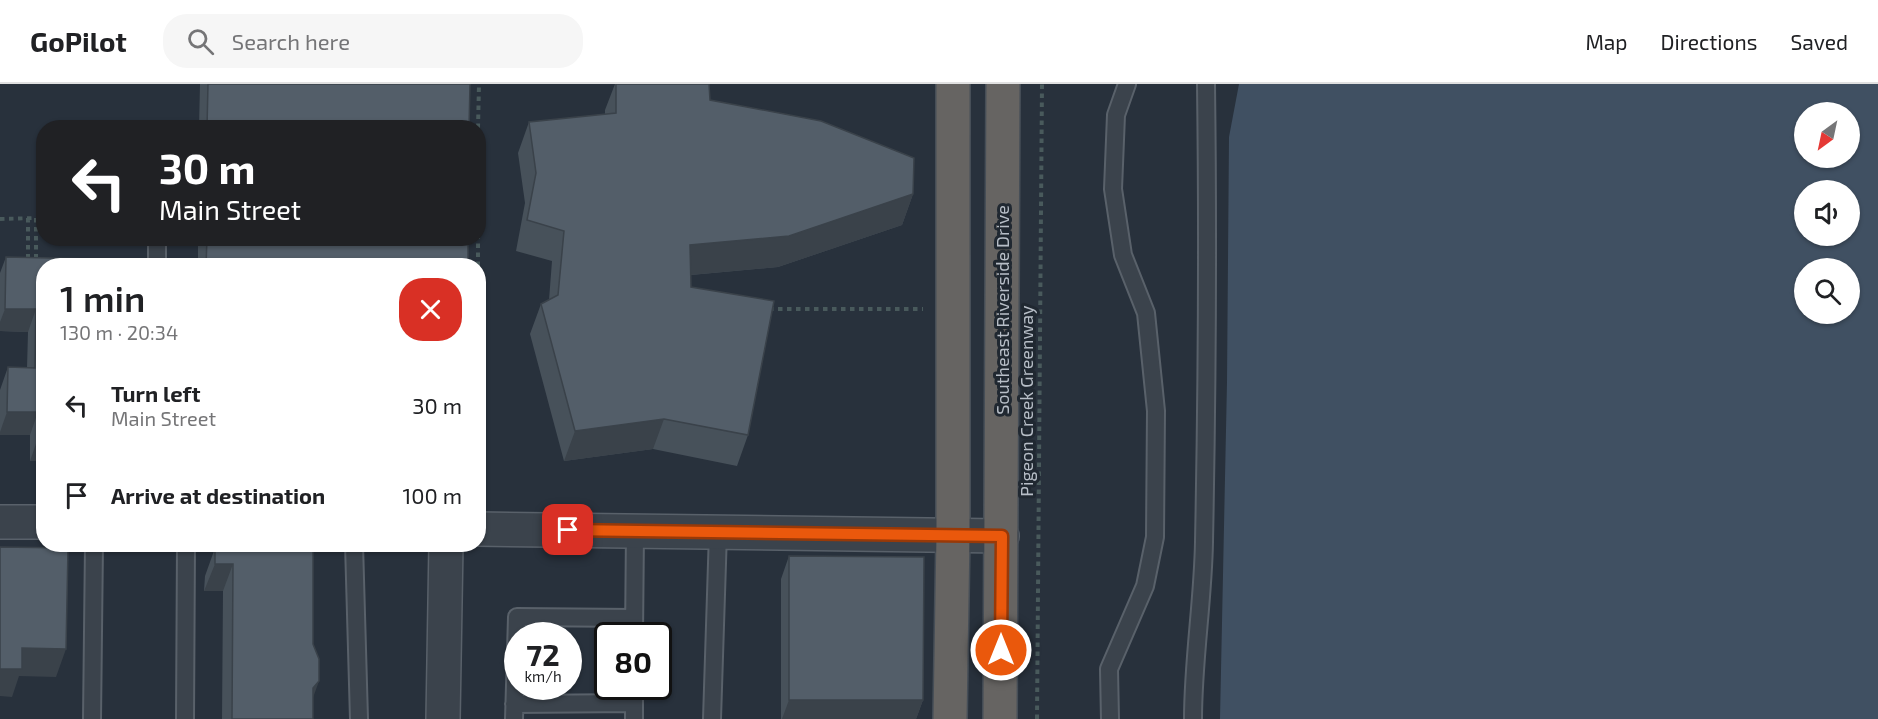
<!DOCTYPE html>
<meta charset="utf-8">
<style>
:root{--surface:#fff;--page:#f6f6f6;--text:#202124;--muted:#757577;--line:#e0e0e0}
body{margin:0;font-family:"Exo 2",sans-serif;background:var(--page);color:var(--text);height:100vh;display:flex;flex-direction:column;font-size:22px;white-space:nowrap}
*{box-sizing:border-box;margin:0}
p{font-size:20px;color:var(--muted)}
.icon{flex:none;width:33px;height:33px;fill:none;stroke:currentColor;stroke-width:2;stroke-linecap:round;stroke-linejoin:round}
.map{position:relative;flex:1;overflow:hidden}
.side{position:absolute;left:36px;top:174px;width:450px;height:294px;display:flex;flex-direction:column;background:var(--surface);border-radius:24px;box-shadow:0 2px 4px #0004}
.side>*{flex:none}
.top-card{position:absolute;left:36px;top:36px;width:450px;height:126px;border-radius:24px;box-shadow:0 2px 4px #0004;background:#202124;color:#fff;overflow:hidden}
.needle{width:39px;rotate:213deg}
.tools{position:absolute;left:1794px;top:18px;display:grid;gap:12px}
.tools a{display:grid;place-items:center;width:66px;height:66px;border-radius:50%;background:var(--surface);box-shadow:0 2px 4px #0004;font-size:30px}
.speed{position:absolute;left:504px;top:538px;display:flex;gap:12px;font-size:30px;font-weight:700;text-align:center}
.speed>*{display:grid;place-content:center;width:78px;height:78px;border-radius:50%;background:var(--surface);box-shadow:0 2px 4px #0004;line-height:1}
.speed small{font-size:15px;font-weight:400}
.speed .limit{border:3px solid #111;border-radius:9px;background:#fff;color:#111}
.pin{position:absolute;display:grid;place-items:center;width:51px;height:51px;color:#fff;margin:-26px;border-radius:12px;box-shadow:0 3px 9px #0006}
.me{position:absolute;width:66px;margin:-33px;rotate:0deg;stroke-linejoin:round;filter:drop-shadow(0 0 4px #0008)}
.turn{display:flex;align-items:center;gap:21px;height:126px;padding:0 24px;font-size:27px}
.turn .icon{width:78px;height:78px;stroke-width:2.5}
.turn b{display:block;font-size:42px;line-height:51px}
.round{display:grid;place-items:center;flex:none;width:63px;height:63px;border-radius:24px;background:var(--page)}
.summary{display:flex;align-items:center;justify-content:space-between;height:102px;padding:0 24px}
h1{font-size:36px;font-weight:600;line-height:45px}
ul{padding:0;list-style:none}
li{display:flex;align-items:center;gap:18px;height:90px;padding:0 24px}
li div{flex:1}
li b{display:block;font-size:22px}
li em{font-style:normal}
header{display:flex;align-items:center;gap:36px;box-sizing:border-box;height:84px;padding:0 30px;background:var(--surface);border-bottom:2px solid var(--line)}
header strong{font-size:28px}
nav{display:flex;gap:33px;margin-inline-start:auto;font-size:21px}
.search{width:420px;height:54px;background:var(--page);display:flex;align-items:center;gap:15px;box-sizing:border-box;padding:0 21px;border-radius:24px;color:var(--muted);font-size:22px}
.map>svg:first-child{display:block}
</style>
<header>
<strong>GoPilot</strong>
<div class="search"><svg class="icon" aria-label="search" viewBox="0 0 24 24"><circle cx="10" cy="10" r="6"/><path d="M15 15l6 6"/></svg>Search here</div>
<nav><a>Map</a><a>Directions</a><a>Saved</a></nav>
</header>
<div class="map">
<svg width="1878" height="635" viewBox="0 0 1878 635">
<rect width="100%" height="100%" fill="#28313c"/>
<path fill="#405062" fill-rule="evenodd" d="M1239 0H1878V635H1220L1227 298 1229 53ZM1804 28H1850V74H1804ZM1804 106H1850V152H1804ZM1804 184H1850V230H1804Z"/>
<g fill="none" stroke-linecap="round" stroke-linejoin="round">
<defs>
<path id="service" d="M157 182V154
M354 460 359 635
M634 552 635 447
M514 620 634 619
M92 635 94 460
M185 635 186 460
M514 635 517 533 634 534
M634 635V603
M712 635 718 448
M1110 635 1109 585 1145 502 1155 453 1156 327 1146 229 1123 171 1113 105 1116 31 1127 0
M1193 635C1193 576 1203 517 1204 458 1207 306 1208 153 1206 0"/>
<path id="minor" d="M0 438H44
M478 445 1002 452
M443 635 446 460"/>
<path id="trunk" d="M950 635 953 451V0
M1000 635 1003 0"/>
</defs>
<use href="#service" stroke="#59616a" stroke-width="20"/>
<use href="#minor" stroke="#59616a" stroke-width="36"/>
<use href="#trunk" stroke="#464e57" stroke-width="36"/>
<path stroke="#495a5c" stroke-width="4" stroke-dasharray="4.5 4.5" stroke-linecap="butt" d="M478 44 479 0
M28 134V176H30
M0 135 36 134V176
M478 182V154
M769 225H923
M1037 635 1042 0"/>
<use href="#service" stroke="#3b434c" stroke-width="16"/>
<use href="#minor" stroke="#3b434c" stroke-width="33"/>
<use href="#trunk" stroke="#666462" stroke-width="33"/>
</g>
<path fill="#47515a" d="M200 0H470L469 44H199Z
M615 0H709L710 16 913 110 902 141 778 183 691 191V203L748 351 737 382 653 365 564 377 530 250 541 220 549 216 552 177 516 167 525 119 518 69 529 38 605 30V26Z
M198 154H468V182H198Z
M6 173 44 182V377H30V351H0V306L8 283 27 284 28 248 0 247V189Z
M215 464 313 465V635H222L223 507H204L205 492Z
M789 472 923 616 916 635H781V495Z"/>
<path fill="#3a424a" d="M913 110 902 141 778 183 679 192 690 161Z
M5 225H36L28 248 0 247V238Z
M7 328H38L30 351H0V348Z
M664 335 653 365 564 377 575 347Z
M38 354 44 355V377H30Z
M215 480H233L223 507H204Z
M22 564 66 565 56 593 19 592 12 613 0 612V585Z
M319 597 309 625 313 604Z
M789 616H923L916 635H782Z"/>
<path fill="#535e69" stroke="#3a424a" stroke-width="1.5" d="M208 0H470L469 44H207Z
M616 0H709L710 16 821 37 914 74 913 110 789 152 690 161 691 203 774 217 748 351 664 335 575 347 541 220 558 211 564 147 527 136 536 89 529 38 616 29Z
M207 154H468V182H206Z
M6 173 138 176V182H44V355L38 354V328H7L8 283 35 284 36 225H5Z
M0 463 68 464 66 565 22 564V585H0Z
M215 464 313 465V560L319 575V597L313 604V635H232L233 480H215Z
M789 472 924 473 923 616H789Z"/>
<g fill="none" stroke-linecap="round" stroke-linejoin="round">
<defs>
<path id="route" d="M568 446 1002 452 1001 566"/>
</defs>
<use href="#route" stroke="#983908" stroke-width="15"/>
<use href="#route" stroke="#ea580c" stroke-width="10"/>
</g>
<g text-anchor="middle" stroke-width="6" stroke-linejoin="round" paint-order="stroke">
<g font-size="18" fill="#b7bec7" stroke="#202831">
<text transform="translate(1003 226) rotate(-90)" y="6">Southeast Riverside Drive</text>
<text transform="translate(1027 317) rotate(-90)" y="6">Pigeon Creek Greenway</text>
</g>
</g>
</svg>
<div class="tools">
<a><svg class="needle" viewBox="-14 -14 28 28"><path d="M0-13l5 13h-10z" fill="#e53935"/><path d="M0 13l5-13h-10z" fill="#757577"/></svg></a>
<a><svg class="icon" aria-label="sound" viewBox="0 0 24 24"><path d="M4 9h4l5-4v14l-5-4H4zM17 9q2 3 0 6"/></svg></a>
<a><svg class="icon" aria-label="search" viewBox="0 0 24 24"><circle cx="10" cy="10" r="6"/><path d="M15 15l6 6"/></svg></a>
</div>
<div class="speed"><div>72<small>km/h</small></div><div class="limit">80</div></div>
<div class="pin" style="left:568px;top:446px;background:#d93025"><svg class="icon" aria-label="arrive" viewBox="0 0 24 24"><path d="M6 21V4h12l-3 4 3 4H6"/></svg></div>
<svg class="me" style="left:1001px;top:566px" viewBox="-20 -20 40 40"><circle r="17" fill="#ea580c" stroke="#fff" stroke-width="3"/><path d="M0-11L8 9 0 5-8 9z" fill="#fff"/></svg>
<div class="top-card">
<div class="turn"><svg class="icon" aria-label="left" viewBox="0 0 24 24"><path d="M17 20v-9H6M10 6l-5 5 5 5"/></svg><div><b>30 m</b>Main Street</div></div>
</div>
<section class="side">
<div class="summary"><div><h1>1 min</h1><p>130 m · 20:34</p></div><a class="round" style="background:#d93025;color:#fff"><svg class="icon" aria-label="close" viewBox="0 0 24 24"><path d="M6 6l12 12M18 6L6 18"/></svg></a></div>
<ul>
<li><svg class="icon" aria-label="left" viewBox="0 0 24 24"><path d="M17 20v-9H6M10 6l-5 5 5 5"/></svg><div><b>Turn left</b><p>Main Street</p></div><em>30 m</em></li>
<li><svg class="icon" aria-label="arrive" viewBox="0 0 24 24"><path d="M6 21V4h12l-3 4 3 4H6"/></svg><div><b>Arrive at destination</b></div><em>100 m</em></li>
</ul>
</section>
</div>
